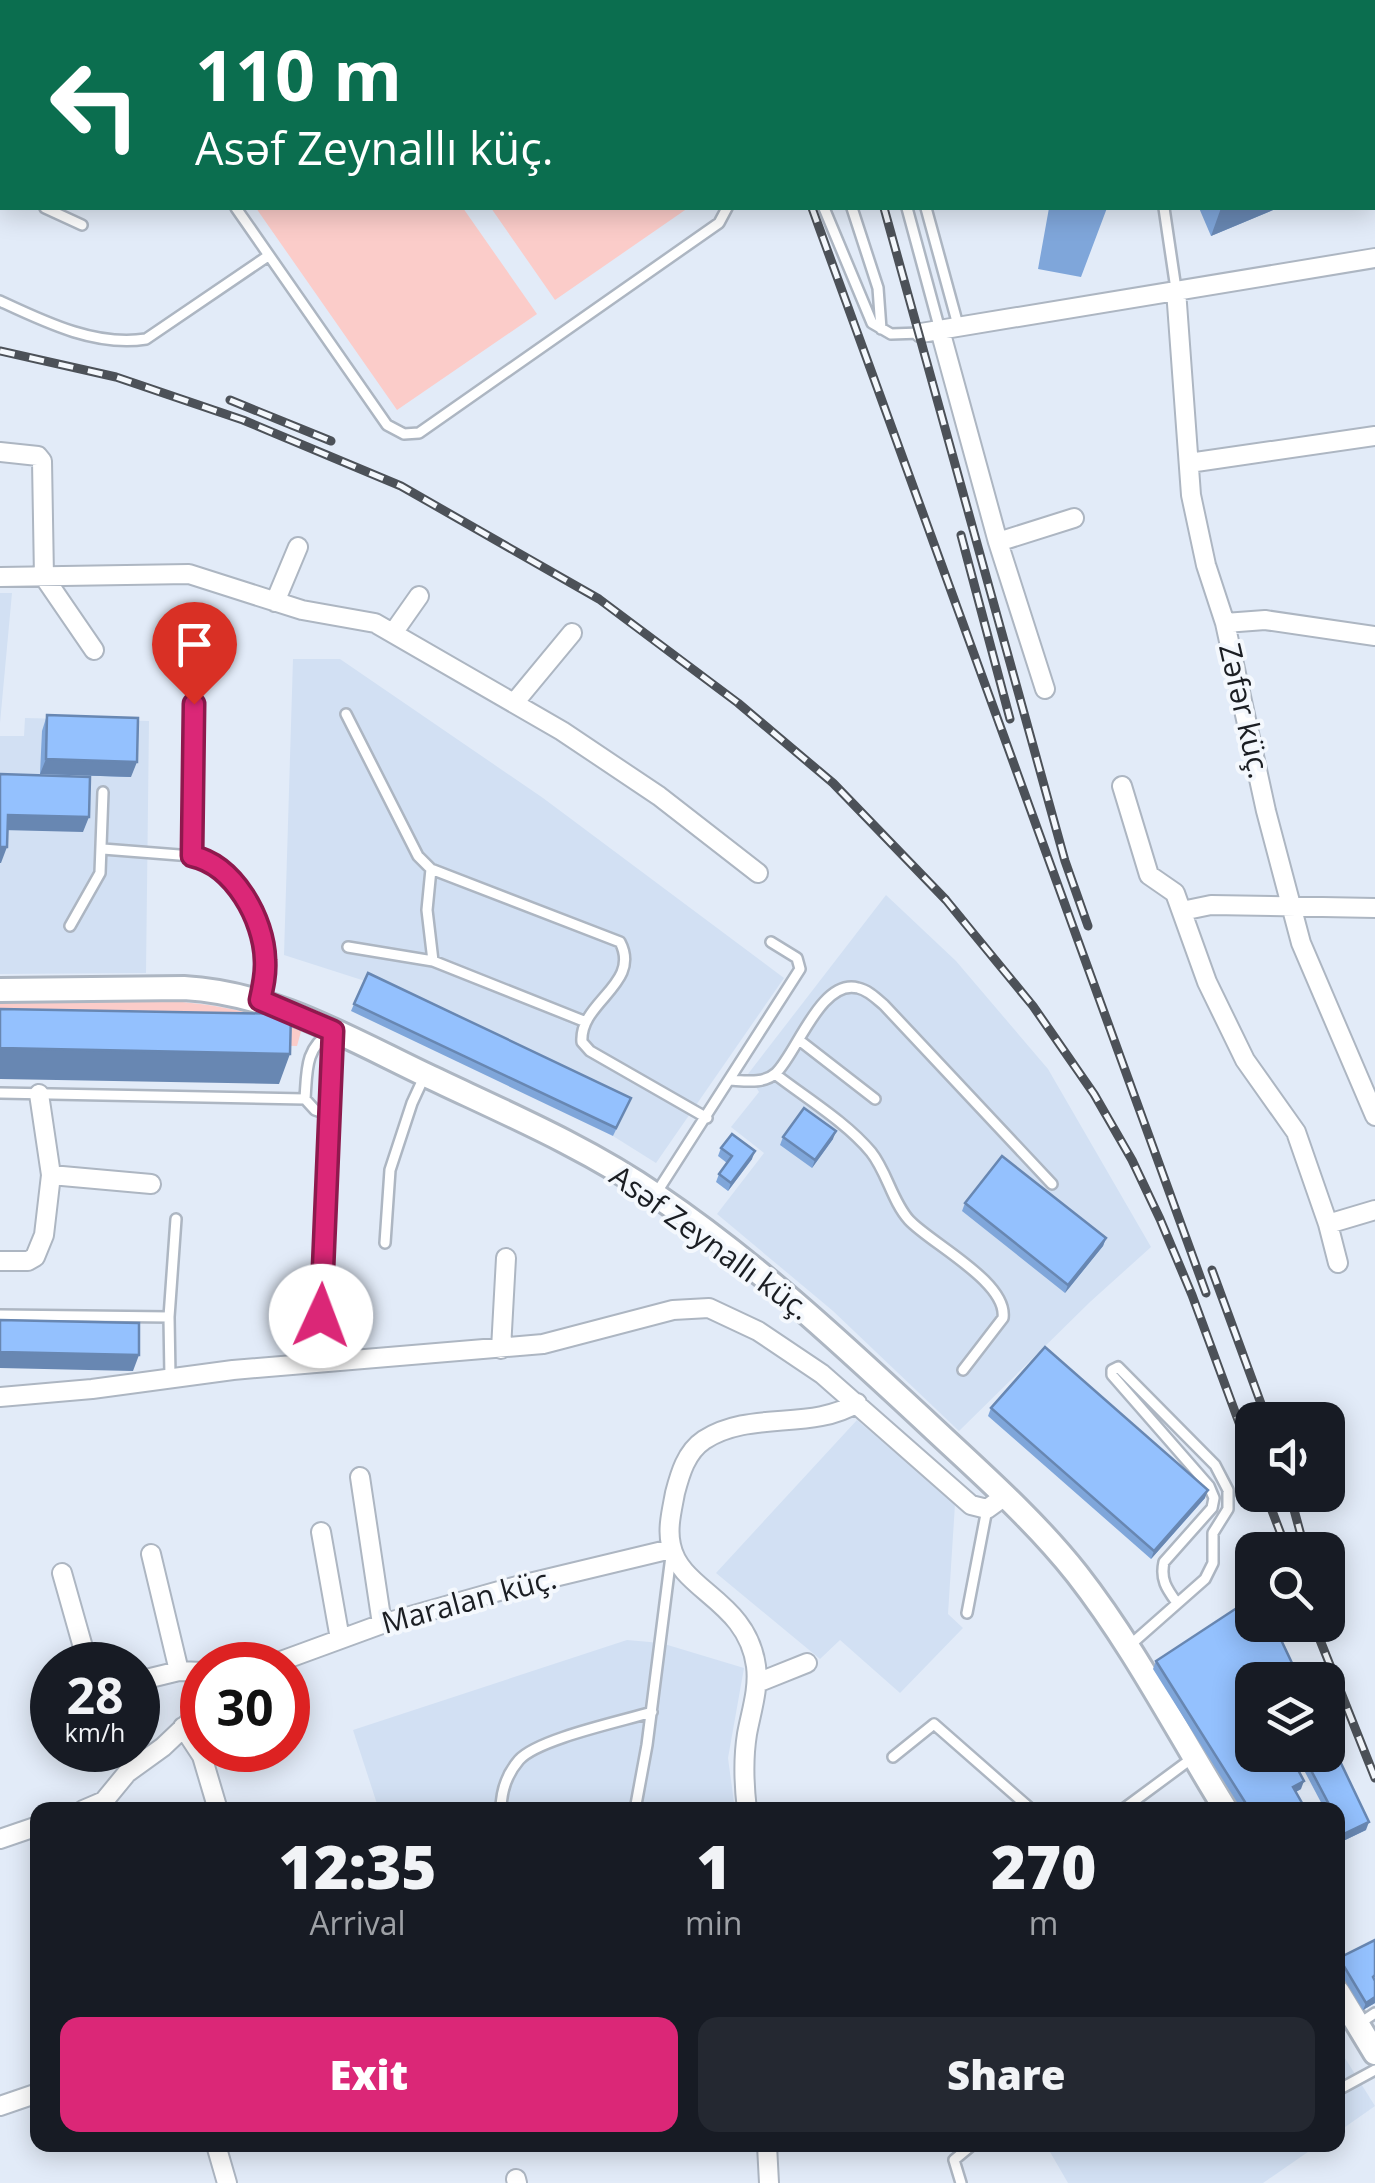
<!DOCTYPE html>
<meta charset="utf-8">
<style>
:root{--surface:#171b24;--page:#242831;--text:#f1f3f6;--muted:#9ea1a6;--accent:#db2777}
body{margin:0;font-family:"Open Sans",sans-serif;background:var(--page);color:var(--text);height:100vh;display:flex;flex-direction:column;font-size:38px;white-space:nowrap}
*{box-sizing:border-box;margin:0}
p{font-size:32px;color:var(--muted)}
.icon{flex:none;width:55px;height:55px;fill:none;stroke:currentColor;stroke-width:2;stroke-linecap:round;stroke-linejoin:round}
.map{position:relative;flex:1;overflow:hidden}
.drawer{position:absolute;left:30px;top:1802px;width:1315px;height:350px;display:flex;flex-direction:column;background:var(--surface);border-radius:20px;box-shadow:0 5px 25px #0003}
.drawer>*{flex:none}
.hud{position:absolute;left:0px;top:0px;width:1375px;height:210px;box-shadow:0 5px 25px #0003;background:#0b6e4f;color:#fff;overflow:hidden}
.tools{position:absolute;left:1235px;top:1402px;display:grid;gap:20px}
.tools a{display:grid;place-items:center;width:110px;height:110px;border-radius:20px;background:var(--surface);box-shadow:0 5px 25px #0003;font-size:50px}
.speed{position:absolute;left:30px;top:1642px;display:flex;gap:20px;font-size:50px;font-weight:700;text-align:center}
.speed>*{display:grid;place-content:center;width:130px;height:130px;border-radius:50%;background:var(--surface);box-shadow:0 5px 25px #0003;line-height:1}
.speed small{font-size:25px;font-weight:400}
.speed .limit{border:15px solid #d22;background:#fff;color:#111}
.pin{position:absolute;display:grid;place-items:center;width:85px;height:85px;color:#fff;margin:-102px -42px;border-radius:50% 50% 50% 0;rotate:-45deg;box-shadow:0 0 10px #0007}
.pin .icon{rotate:45deg}
.me{position:absolute;width:110px;margin:-55px;rotate:2deg;stroke-linejoin:round;filter:drop-shadow(0 0 8px #0008)}
.turn{display:flex;align-items:center;gap:35px;height:210px;padding:0 30px;font-size:45px}
.turn .icon{width:130px;height:130px;stroke-width:2.5}
.turn b{display:block;font-size:70px;line-height:85px}
.eta{display:flex;justify-content:space-evenly;align-items:center;height:170px;text-align:center}
.eta b{font-size:60px;font-weight:800;line-height:70px}
.button{display:flex;gap:20px;margin-top:auto;padding:20px 30px}
.button a{flex:1;height:115px;border-radius:20px;background:var(--accent);color:#fff;font-size:40px;font-weight:800;line-height:115px;text-align:center}
.button a+a{background:var(--page);color:var(--text)}
.map>svg:first-child{display:block}
</style>
<div class="map">
<svg width="1375" height="2183" viewBox="0 0 1375 2183">
<rect width="100%" height="100%" fill="#e2ebf8"/>
<path fill="#d2e0f3" d="M0 593H12L0 723Z
M293 659H340L543 798 784 978 656 1163 613 1136 627 1105 365 981 284 955Z
M25 718 149 721 146 973 0 974V736H24Z
M886 895 956 961 1048 1069 1151 1247 1090 1302 959 1431 833 1311 717 1214 764 1153 731 1127 759 1092 748 1074Z
M857 1420 955 1504 948 1614 963 1628 900 1693 840 1640 820 1659 716 1573Z
M627 1640 661 1643 744 1668 728 1758 735 1810H379L353 1730Z
M1338 2047 1375 2106 1338 2132Z
M1046 2145H1318L1263 2183H1068Z"/>
<path fill="#fbccc9" d="M256 208H463L537 314 397 410Z
M491 208H688L555 300Z
M169 1001C216 1004 257 1013 302 1028L297 1046 0 1039V1003Z"/>
<g fill="none" stroke-linecap="round" stroke-linejoin="round">
<defs>
<path id="lane" d="M724 0 726 2
M786 0 787 2
M852 0V2
M869 0 870 2
M1155 0 1156 2
M1314 2 1315 0
M0 185 2 186
M45 208 82 225
M236 208 387 425 404 434 419 433 719 223 727 208
M824 208 872 323 891 334 921 333
M852 208 878 288 881 329
M907 208 940 330
M926 208 958 325
M1164 208 1176 289
M0 301C45 322 96 347 146 339L268 256
M346 714 418 856 431 869 620 942C642 984 579 1002 582 1042L590 1051 707 1118
M103 849 192 856C234 865 264 919 265 960 266 974 263 986 260 1000
M192 856 194 704
M431 869 427 910 433 961
M70 926 100 873 103 792
M348 947 433 961 586 1022
M799 1040 875 1099
M775 1074C806 1098 846 1122 871 1152 887 1172 892 1201 909 1220 930 1243 1008 1282 1003 1318L963 1370
M731 1080C746 1081 764 1084 776 1073 797 1053 821 978 858 988 868 990 877 999 884 1005L1052 1184
M0 1093 305 1099 315 1110 329 1115
M305 1099C307 1070 305 1048 331 1032
M657 1192 800 969 797 958 771 942
M385 1243 390 1170 412 1103 424 1077
M0 1315 169 1317
M170 1377 169 1317 176 1219
M967 1613 987 1509
M1129 1646 1205 1579 1213 1563V1533L1228 1509V1490L1215 1465 1118 1367 1112 1370V1375L1209 1486 1214 1498 1212 1508 1164 1562C1160 1580 1167 1589 1177 1603
M893 1757 934 1724 1032 1810
M501 1810C501 1792 507 1774 519 1760 537 1739 623 1721 652 1712
M635 1810 647 1745 671 1556
M1122 1810 1191 1759
M1360 2023 1375 2013
M1338 2090 1375 2070
M961 2183 954 2160 972 2145"/>
<path id="street" d="M1176 290 1191 495 1206 565 1225 623 1266 811 1301 943 1375 1116
M940 330 998 542 1045 689
M921 333 1375 258
M0 452 38 456 42 461 44 577 94 650
M1189 463 1375 436
M998 542 1074 518
M0 577 189 574 302 610 375 623 562 731 659 796 758 873
M275 602 298 547
M1225 623 1265 620 1375 636
M393 633 419 596
M514 703 572 633
M1122 786 1149 875 1175 893 1207 982 1245 1060 1296 1132 1328 1224 1375 1210
M1182 911 1211 905 1375 908
M51 1175 151 1184
M1328 1224 1338 1263
M0 1261H28L35 1257 44 1235 51 1175 39 1094
M501 1349 506 1258
M326 1362 321 1316 333 1031
M0 1397 92 1389 233 1370 543 1344 673 1310 709 1308 758 1331 822 1374 971 1505 987 1509 1005 1496
M360 1477 382 1624
M321 1532 340 1639
M151 1554 179 1671
M62 1573 88 1665
M270 1665 382 1624 517 1586 671 1549
M138 1681 179 1671 202 1672
M757 1683 807 1663
M183 1727 202 1756 218 1810
M83 1810 104 1801 127 1773 163 1747 202 1710
M747 1810C744 1785 743 1759 747 1734 751 1712 759 1689 756 1666 747 1600 680 1591 671 1545 667 1528 672 1510 675 1493 680 1474 686 1452 704 1440 750 1410 811 1431 857 1403
M0 1839 38 1826
M0 2106 38 2093
M216 2145 227 2183
M767 2145 769 2183
M516 2179 517 2183"/>
<path id="secondary" d="M0 990 184 988C274 993 350 1039 430 1077 506 1113 588 1148 657 1196 753 1261 838 1340 923 1419 976 1469 1032 1517 1077 1574 1134 1647 1177 1731 1226 1810
M1338 1992 1375 2053"/>
</defs>
<use href="#lane" stroke="#adb6c2" stroke-width="14"/>
<use href="#street" stroke="#adb6c2" stroke-width="22"/>
<use href="#secondary" stroke="#adb6c2" stroke-width="28"/>
<use href="#lane" stroke="#fff" stroke-width="9"/>
<use href="#street" stroke="#fff" stroke-width="18"/>
<use href="#secondary" stroke="#fff" stroke-width="22"/>
<defs>
<path id="rail" d="M708 0 709 2
M814 0 815 2
M812 208 1206 1293
M884 208 1065 861 1088 926
M0 351 116 377 243 420 401 486 599 599 738 703 833 783 946 900 1033 1006 1094 1094 1132 1160 1160 1219 1192 1295 1252 1458
M230 400 331 441
M961 535 1010 719
M1212 1270 1267 1420
M1266 1495 1287 1550
M1290 1495 1305 1550
M1314 1625 1375 1778"/>
</defs>
<use href="#rail" stroke="#4c5158" stroke-width="9"/>
<use href="#rail" stroke="#f4f8fd" stroke-width="5" stroke-dasharray="15" stroke-linecap="butt"/>
</g>
<path fill="#7fa6da" d="M583 0H658L660 2H585Z
M985 0H1104L1106 2H984Z
M1049 208H1107L1081 277 1038 269Z
M1199 208H1278L1211 236Z
M47 715 131 777 40 774 42 731Z
M354 1004 628 1105 613 1136 351 1011Z
M783 1137 833 1139 812 1168 780 1145Z
M721 1148 752 1159 728 1191 716 1182 719 1174 727 1163 718 1156Z
M965 1203 1106 1238 1103 1246 1065 1293 962 1211Z
M991 1408 1205 1498 1151 1559 988 1416Z
M1156 1661 1252 1680 1301 1789 1296 1792 1306 1810H1242L1153 1669Z
M1296 1755H1328L1366 1830 1341 1842 1338 1834V1810H1325Z
M1375 1940V2003L1363 2010 1338 1969V1961L1339 1958Z"/>
<path fill="#6887b2" d="M1375 78V107L1372 114V81Z
M1221 208H1278L1211 236Z
M46 759 137 762 131 777 40 774Z
M8 815 89 817 83 832 2 830Z
M0 847H7L1 863H0Z
M0 1048 290 1054 279 1084 0 1079Z
M836 1131 833 1139 812 1168 815 1160Z
M755 1151 752 1159 728 1191 731 1183Z
M1106 1238 1103 1246 1065 1293 1068 1285Z
M0 1352 139 1355 133 1371 0 1368Z
M1208 1490 1205 1498 1151 1559 1154 1551Z
M1304 1781 1301 1789 1290 1795 1293 1787Z
M1369 1822 1366 1830 1341 1842 1344 1834Z
M1375 1997V2003L1363 2010 1366 2003Z"/>
<path fill="#94c1fe" stroke="#6887b2" stroke-width="2.5" d="M616 0H658L660 2H617Z
M1052 0H1104L1106 2H1054Z
M1370 0H1375V78L1372 81V2H1369Z
M47 715 138 718 137 762 46 759Z
M0 774 90 777 89 817 8 815 7 847H0Z
M368 973 631 1098 616 1128 354 1004Z
M0 1009 291 1014 290 1054 0 1048Z
M804 1108 836 1131 815 1160 783 1137Z
M732 1134 755 1151 731 1183 719 1174 732 1156 721 1148Z
M1002 1156 1106 1238 1068 1285 965 1203Z
M0 1320 139 1323V1355L0 1352Z
M1045 1347 1208 1490 1154 1551 991 1408Z
M1252 1598V1625H1274L1300 1680H1252V1755H1290L1304 1781 1293 1787 1306 1810H1250L1156 1661Z
M1328 1736 1369 1822 1344 1834 1338 1821V1810H1332L1303 1755H1328Z
M1375 1940V1975L1373 1977 1375 1981V1997L1366 2003 1339 1958Z"/>
<g fill="none" stroke-linecap="round" stroke-linejoin="round">
<defs>
<path id="route" d="M194 704 192 856C234 865 264 919 265 960 266 974 263 987 260 1000L333 1031 321 1316"/>
</defs>
<use href="#route" stroke="#8e194d" stroke-width="25"/>
<use href="#route" stroke="#db2777" stroke-width="18"/>
</g>
<g text-anchor="middle" stroke-width="8" stroke-linejoin="round" paint-order="stroke">
<g font-size="30" fill="#1b1e23" stroke="#f4f8fd">
<text transform="translate(1244 711) rotate(77)" y="10">Zəfər küç.</text>
<text transform="translate(710 1243) rotate(36)" y="10">Asəf Zeynallı küç.</text>
<text transform="translate(469 1601) rotate(-15)" y="10">Maralan küç.</text>
</g>
</g>
</svg>
<div class="tools">
<a><svg class="icon" aria-label="sound" viewBox="0 0 24 24"><path d="M4 9h4l5-4v14l-5-4H4zM17 9q2 3 0 6"/></svg></a>
<a><svg class="icon" aria-label="search" viewBox="0 0 24 24"><circle cx="10" cy="10" r="6"/><path d="M15 15l6 6"/></svg></a>
<a><svg class="icon" aria-label="layers" viewBox="0 0 24 24"><path d="M12 4l9 5-9 5-9-5zM3 14l9 5 9-5"/></svg></a>
</div>
<div class="speed"><div>28<small>km/h</small></div><div class="limit">30</div></div>
<div class="pin" style="left:194px;top:704px;background:#d93025"><svg class="icon" aria-label="arrive" viewBox="0 0 24 24"><path d="M6 21V4h12l-3 4 3 4H6"/></svg></div>
<svg class="me" style="left:321px;top:1316px" viewBox="-20 -20 40 40"><circle r="19" fill="#fff"/><path d="M0-13L10 11 0 6-10 11z" fill="#db2777"/></svg>
<div class="hud">
<div class="turn"><svg class="icon" aria-label="left" viewBox="0 0 24 24"><path d="M17 20v-9H6M10 6l-5 5 5 5"/></svg><div><b>110 m</b>Asəf Zeynallı küç.</div></div>
</div>
<section class="drawer">
<div class="eta">
<div><b>12:35</b><p>Arrival</p></div>
<div><b>1</b><p>min</p></div>
<div><b>270</b><p>m</p></div>
</div>
<div class="button"><a>Exit</a><a>Share</a></div>
</section>
</div>
